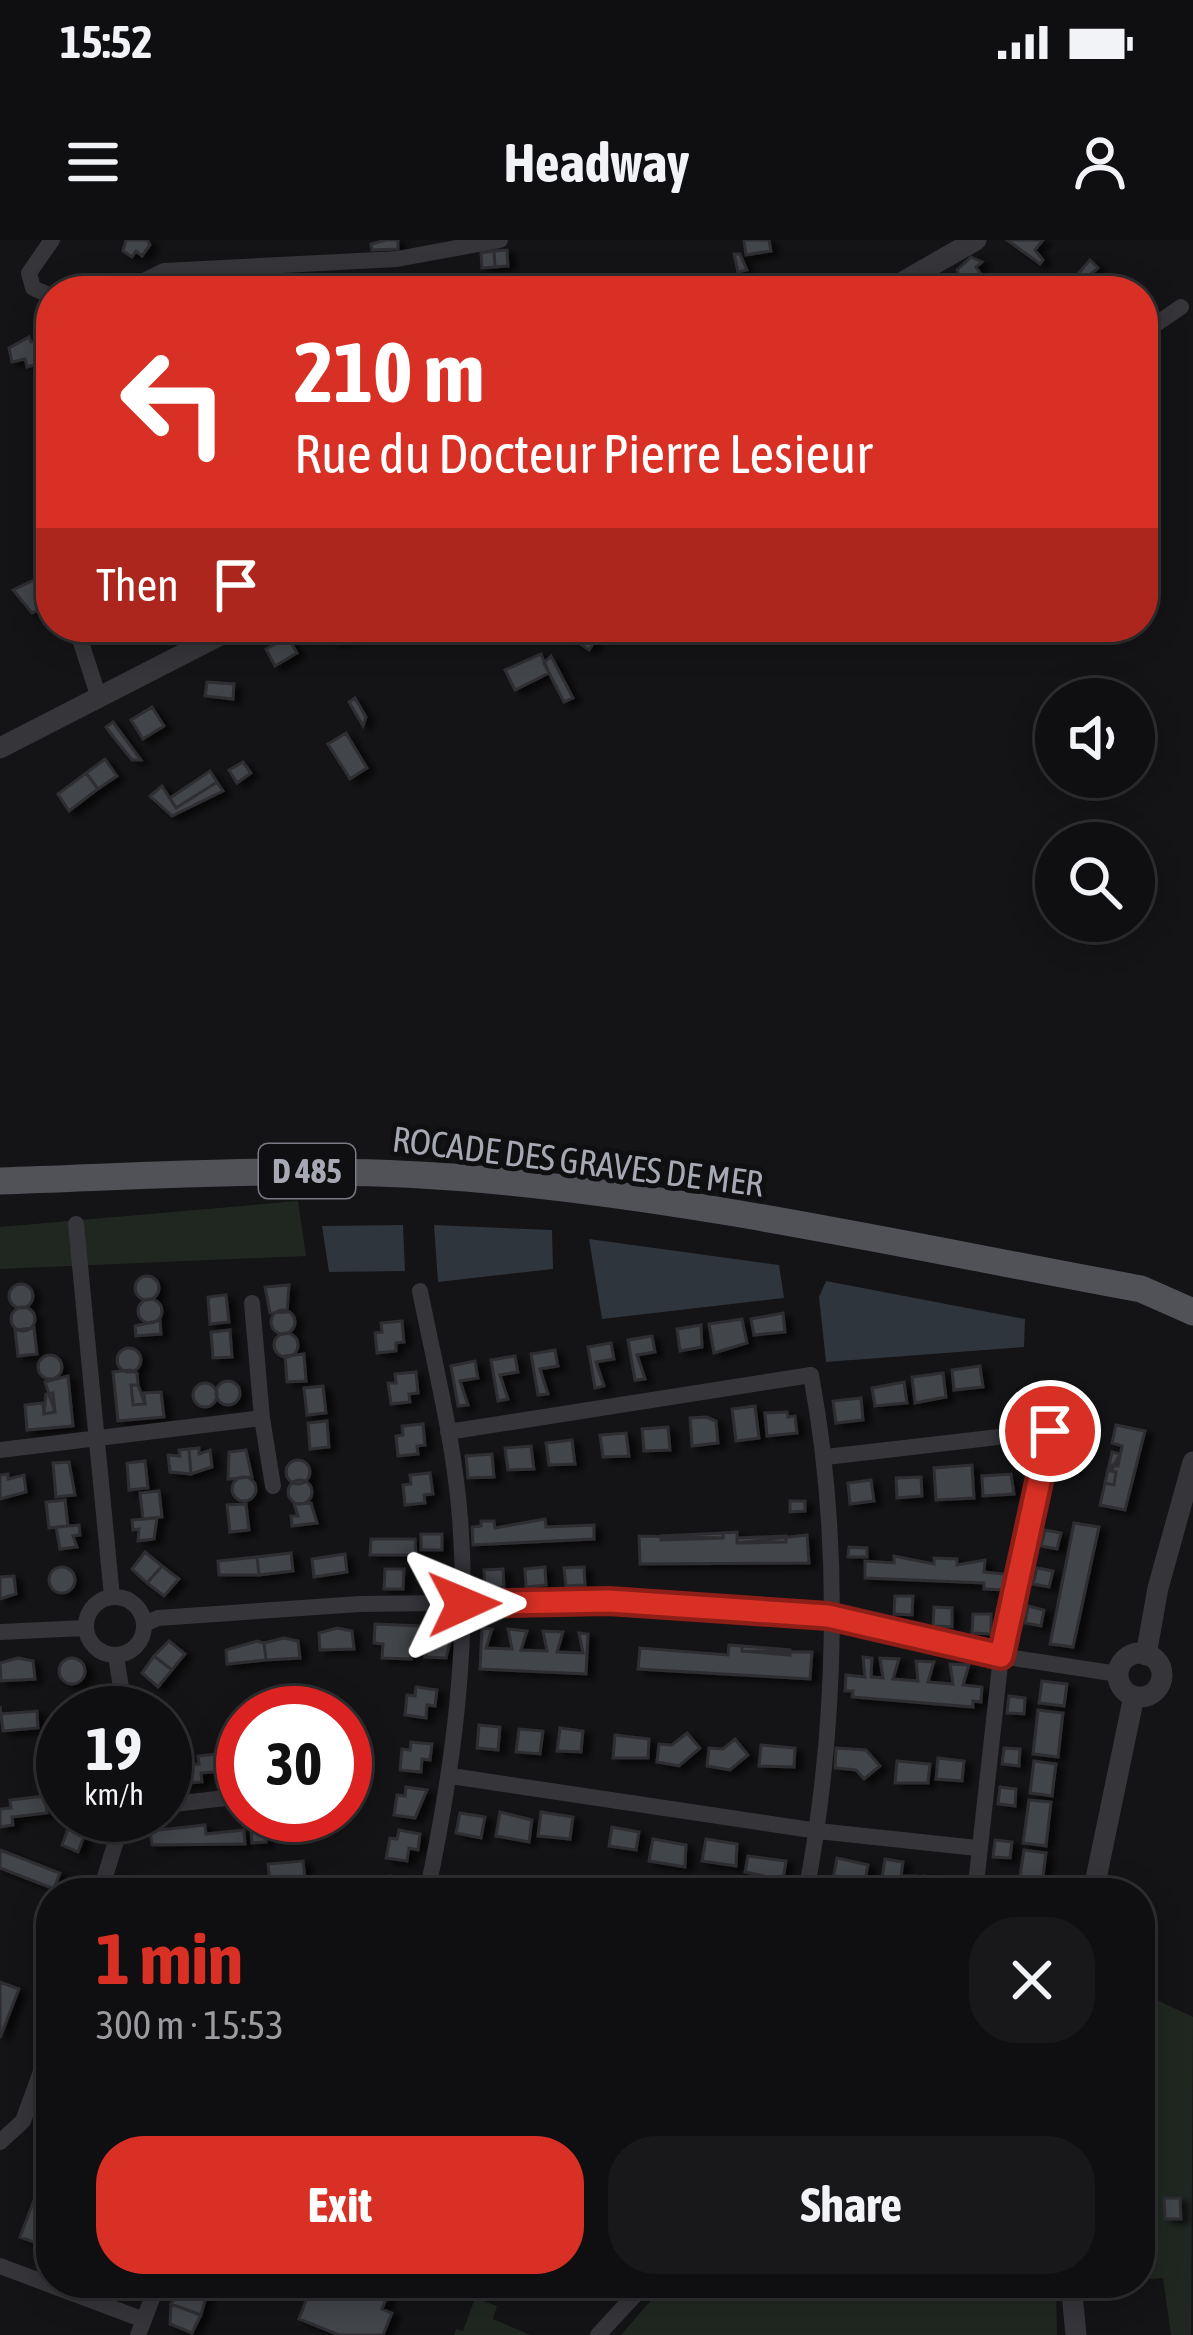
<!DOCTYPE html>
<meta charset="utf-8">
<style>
:root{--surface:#0f0e10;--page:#181719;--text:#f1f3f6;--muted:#9b9c9f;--line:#2f2e30;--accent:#d93025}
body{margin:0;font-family:"Asap Condensed",sans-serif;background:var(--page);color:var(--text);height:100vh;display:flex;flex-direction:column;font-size:45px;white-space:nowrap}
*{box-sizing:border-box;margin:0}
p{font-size:39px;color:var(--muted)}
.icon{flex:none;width:66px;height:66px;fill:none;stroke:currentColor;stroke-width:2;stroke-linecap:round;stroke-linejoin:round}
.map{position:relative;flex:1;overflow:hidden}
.side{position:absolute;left:36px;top:1638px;width:1119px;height:420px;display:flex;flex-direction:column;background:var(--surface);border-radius:48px;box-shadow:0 6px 30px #0003,0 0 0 3px var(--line)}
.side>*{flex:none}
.hud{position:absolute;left:36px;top:36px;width:1122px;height:366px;border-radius:48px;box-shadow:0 6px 30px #0003,0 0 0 3px var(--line);background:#d93025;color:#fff;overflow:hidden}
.buttons{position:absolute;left:1035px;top:438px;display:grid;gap:24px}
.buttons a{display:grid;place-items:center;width:120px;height:120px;border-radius:50%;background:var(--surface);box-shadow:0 6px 30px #0003,0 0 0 3px var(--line);font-size:60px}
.speed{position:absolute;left:36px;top:1446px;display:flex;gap:24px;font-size:60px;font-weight:700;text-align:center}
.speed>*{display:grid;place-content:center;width:156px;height:156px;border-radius:50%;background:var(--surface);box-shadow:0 6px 30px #0003,0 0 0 3px var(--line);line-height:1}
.speed small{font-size:30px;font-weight:400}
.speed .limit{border:18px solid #d22;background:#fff;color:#111}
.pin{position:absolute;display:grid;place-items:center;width:102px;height:102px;color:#fff;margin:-51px;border:6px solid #fff;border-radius:50%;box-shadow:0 3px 12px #0007}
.me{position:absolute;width:132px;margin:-66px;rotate:89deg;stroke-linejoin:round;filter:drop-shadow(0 0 9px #0008)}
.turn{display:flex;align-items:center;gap:42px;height:252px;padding:0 60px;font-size:54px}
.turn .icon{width:156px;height:156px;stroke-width:2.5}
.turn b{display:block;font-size:84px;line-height:102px}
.then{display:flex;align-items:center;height:114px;padding:0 60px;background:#0003;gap:24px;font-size:45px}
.round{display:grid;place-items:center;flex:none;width:126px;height:126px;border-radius:48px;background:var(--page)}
.overview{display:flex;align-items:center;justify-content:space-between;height:204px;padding:0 60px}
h1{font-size:72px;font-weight:700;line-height:90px;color:var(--accent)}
.cta{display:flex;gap:24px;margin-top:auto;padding:24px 60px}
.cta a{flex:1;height:138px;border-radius:48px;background:var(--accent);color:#fff;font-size:48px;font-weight:700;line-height:138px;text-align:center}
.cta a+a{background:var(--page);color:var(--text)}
.status{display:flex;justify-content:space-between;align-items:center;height:84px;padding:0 60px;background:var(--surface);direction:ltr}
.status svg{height:33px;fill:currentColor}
header{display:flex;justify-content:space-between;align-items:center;height:156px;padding:0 60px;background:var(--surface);font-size:54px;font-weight:700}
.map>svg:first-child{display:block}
</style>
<div class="status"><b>15:52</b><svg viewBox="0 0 49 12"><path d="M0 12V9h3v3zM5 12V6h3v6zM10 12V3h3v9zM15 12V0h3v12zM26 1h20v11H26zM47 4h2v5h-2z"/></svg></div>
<header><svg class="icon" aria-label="menu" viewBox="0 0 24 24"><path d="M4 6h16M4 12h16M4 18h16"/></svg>Headway<svg class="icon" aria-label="person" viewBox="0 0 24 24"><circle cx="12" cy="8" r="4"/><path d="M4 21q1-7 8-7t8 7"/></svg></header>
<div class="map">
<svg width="1193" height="2095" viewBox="0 0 1193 2095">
<defs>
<filter id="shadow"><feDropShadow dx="7" dy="4" stdDeviation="3" flood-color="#0009"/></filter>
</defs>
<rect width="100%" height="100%" fill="#141315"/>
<path fill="#202721" d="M298 961 306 1016 0 1029V987Z
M1140 1752 1193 1777 1191 2095H1171L1163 2038 1140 2040Z
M666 2043H1056L1057 2095H621Z
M475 2058 497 2066 493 2079 530 2095H454L456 2089 463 2091Z"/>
<path fill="#2e353c" d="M403 985 405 1031 329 1032 322 986Z
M434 985 552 990 553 1029 438 1042Z
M589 999 779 1025 784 1058 602 1079Z
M826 1041 1025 1079 1024 1107 826 1122 819 1057Z"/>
<path fill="#434448" stroke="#2e2e31" stroke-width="3" filter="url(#shadow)" d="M126 0H147L150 5 142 16 136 11 132 17 123 11Z
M386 0H398V9L372 10 371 4Z
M744 0H769L771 11 746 15Z
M1007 0H1043L1035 10 1043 20 1040 24Z
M507 10 508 26 495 27 494 11Z
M494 11 495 27 482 28 481 13Z
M734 14H740L747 30 738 32Z
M971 17 982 22 976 27 980 33 964 45 957 30Z
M1090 20 1098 28 1092 33 1098 45 1077 51 1070 43Z
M29 97 31 102 41 99 47 121 27 127 25 119 12 122 9 108Z
M36 339 49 365 32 373 13 350Z
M326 387H348L354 398 334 402Z
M579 387H605L589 410 570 397Z
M288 397 297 413 275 426 266 409Z
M541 414 549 433 515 450 505 430Z
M551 416 573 458 564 462 544 423Z
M207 442 234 444 233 459 205 456Z
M355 458 366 477 363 486 349 462Z
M152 467 164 486 143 499 131 480Z
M113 482 141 520H132L115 499 106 487Z
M346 493 367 528 350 539 328 504Z
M105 519 117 536 98 549 86 533Z
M243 522 251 533 237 543 229 530Z
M210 531 217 542 176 568 170 558Z
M86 533 98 549 69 571 58 554Z
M217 542 223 551 172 576 150 556 162 546 176 568Z
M135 1048a12 12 0 1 1 24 0a12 12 0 1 1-24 0Z
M9 1056a12 12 0 1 1 24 0a12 12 0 1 1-24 0Z
M289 1045 287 1072 270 1073 265 1047Z
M226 1055 229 1082 210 1084 208 1057Z
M138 1071a12 12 0 1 1 24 0a12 12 0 1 1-24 0Z
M11 1079a12 12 0 1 1 24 0a12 12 0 1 1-24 0Z
M271 1082a12 12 0 1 1 24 0a12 12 0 1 1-24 0Z
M783 1073 785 1092 754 1095 751 1079Z
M742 1079 747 1103 714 1113 709 1084Z
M160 1080 161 1094 136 1096 135 1086Z
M402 1081 404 1102 396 1103V1111L377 1113 375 1093 382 1092 381 1083Z
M701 1085 702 1107 680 1111 677 1089Z
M34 1088 37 1114 18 1116 15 1090Z
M230 1090 232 1117 213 1118 211 1092Z
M274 1105a12 12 0 1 1 24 0a12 12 0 1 1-24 0Z
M652 1096 655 1112 637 1115 645 1139 635 1140 628 1100Z
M611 1103 614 1119 596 1122 604 1146 595 1148 588 1107Z
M117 1120a12 12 0 1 1 24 0a12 12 0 1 1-24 0Z
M555 1110 558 1126 540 1129 548 1154 538 1155 531 1114Z
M304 1114 306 1141 287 1142 285 1116Z
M38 1127a12 12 0 1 1 24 0a12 12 0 1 1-24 0Z
M515 1116 518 1132 500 1135 508 1159 498 1161 491 1120Z
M475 1121 478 1138 460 1141 468 1165 458 1166 451 1126Z
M980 1126 983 1147 954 1150 952 1130Z
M130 1130 137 1133 138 1145H131L133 1165 145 1164 144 1153 161 1152 164 1177 118 1181 113 1132Z
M416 1132 418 1153 409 1154 410 1162 391 1164 388 1143H396L395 1134Z
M943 1133 946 1157 915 1163 912 1137Z
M68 1136 73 1186 27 1190 25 1165 43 1163 44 1174 55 1172 45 1142Z
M216 1153a12 12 0 1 1 24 0a12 12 0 1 1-24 0Z
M904 1142 907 1163 875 1166 872 1148Z
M193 1155a12 12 0 1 1 24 0a12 12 0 1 1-24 0Z
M131 1145H138L145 1164 133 1165Z
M323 1146 326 1173 307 1175 304 1148Z
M53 1153 55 1172 44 1174 46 1154Z
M861 1158 863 1180 836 1183 833 1161Z
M755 1166 759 1198 736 1201 732 1169Z
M787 1172 788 1177 795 1176 797 1193 767 1196 765 1173Z
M706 1177 716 1181 718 1203 692 1206 690 1178Z
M327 1181 329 1207 310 1209 308 1183Z
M423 1184 425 1205 417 1206 418 1214 398 1216 396 1196 403 1195 402 1186Z
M1116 1185 1145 1191 1125 1270 1100 1265 1105 1243 1114 1245 1116 1232 1111 1231 1112 1225 1118 1226 1122 1206 1112 1203Z
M668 1187 670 1210 644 1211 642 1189Z
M626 1193 629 1216 603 1217 600 1195Z
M572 1200 575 1224 549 1225 546 1203Z
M531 1206 534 1229 508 1230 505 1208Z
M199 1208V1214L210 1210 212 1227 191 1234 189 1209Z
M189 1209 191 1234 170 1232 168 1215 180 1216 179 1210Z
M246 1210 252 1237 228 1239 229 1212Z
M1060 1212 1076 1216 1073 1230 1057 1226Z
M1112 1212 1120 1214 1111 1231 1116 1232 1114 1245 1105 1243Z
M492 1214 494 1237 468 1238 466 1216Z
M286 1232a12 12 0 1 1 24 0a12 12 0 1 1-24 0Z
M145 1221 148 1248 129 1250 127 1223Z
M69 1222 75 1255 56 1257 53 1223Z
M972 1225 974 1258 936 1260 934 1228Z
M430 1233 433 1254 424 1255 425 1263 405 1265 403 1245 411 1244 410 1235Z
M8 1234V1239L24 1235 26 1252 0 1259V1235Z
M1011 1234 1014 1254 983 1256 982 1236Z
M921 1237 922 1256 897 1258 896 1238Z
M232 1249a12 12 0 1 1 24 0a12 12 0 1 1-24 0Z
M871 1240 874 1261 850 1264 848 1243Z
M288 1252a12 12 0 1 1 24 0a12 12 0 1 1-24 0Z
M159 1251 162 1277 143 1279 140 1253Z
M65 1260 68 1286 49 1288 46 1262Z
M790 1261H805V1271L790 1272Z
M311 1263 317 1283 292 1286 291 1276H298L294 1264Z
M246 1264 249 1290 230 1292 227 1265Z
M157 1278 154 1299 138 1301 139 1289 133 1290 132 1280Z
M545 1279 546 1287 594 1285V1299L473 1305 472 1287 481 1286V1281H494L495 1288Z
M1074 1283 1099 1287 1073 1407 1050 1404Z
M79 1285 80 1295 73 1296 77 1307 60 1309 56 1287Z
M1045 1290 1061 1293 1057 1309 1041 1306Z
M737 1292V1303L807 1295 809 1323 640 1324 639 1296 723 1298V1293Z
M723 1293V1298L661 1300V1296Z
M421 1294H442V1310H421Z
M786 1296V1302L737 1303V1298Z
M371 1299H415L416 1315H370Z
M849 1307 867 1308V1317H848Z
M145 1312 162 1326 147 1343 132 1329Z
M291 1313 293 1331 259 1335 257 1317Z
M345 1314 347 1332 314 1337 312 1319Z
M894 1316 934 1324V1318L957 1319V1325L985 1320 984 1332 1005 1334V1350L984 1349V1343L865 1338V1321L894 1323Z
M257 1317 259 1335H219L218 1321Z
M162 1326 179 1339 164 1356 147 1343Z
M49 1340a13 13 0 1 1 26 0a13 13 0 1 1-26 0Z
M545 1327 546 1345 526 1347 525 1329Z
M584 1327 585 1345 566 1346 564 1328Z
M1037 1328 1053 1331 1049 1347 1033 1344Z
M385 1329H404L403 1349H384Z
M503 1329 504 1347 485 1348 484 1330Z
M450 1331 451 1340 432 1341V1332Z
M14 1336 16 1354 0 1359V1337Z
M895 1356H913L912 1375 894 1374Z
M1028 1366 1044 1370 1041 1386 1025 1383Z
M934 1367 952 1368V1387L933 1386Z
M973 1374H991V1394L972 1393Z
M375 1384 421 1386 420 1405H411V1419L382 1418 383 1404 374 1403Z
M337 1388 352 1391 354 1409 320 1410 319 1393Z
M482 1388 492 1389 486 1408 512 1409 508 1389 527 1391 521 1410 547 1411 543 1391 563 1392 557 1412 583 1413 579 1393 588 1394 586 1434 480 1429Z
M432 1393 452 1394 446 1418 425 1417Z
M284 1398 298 1401 300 1418 266 1420 264 1403Z
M169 1401 185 1414 172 1430 154 1416Z
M257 1401 264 1403 266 1420 227 1424 226 1410Z
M729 1405 742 1406V1411L812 1412 810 1439 638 1429 640 1408 728 1415Z
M742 1406 790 1410V1415L742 1411Z
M154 1416 172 1430 158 1447 142 1433Z
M863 1417 872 1418 871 1437 883 1438 880 1418 899 1419 893 1439 918 1441 916 1421 934 1422 928 1442 953 1444 950 1424 969 1425 963 1445 982 1447 981 1462 973 1461V1467L852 1457 853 1451H845L846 1435 865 1437Z
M59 1431a13 13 0 1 1 26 0a13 13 0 1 1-26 0Z
M18 1418 33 1421 35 1439 1 1441 0 1423Z
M1042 1441 1067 1444 1064 1466 1039 1463Z
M416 1447 437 1450 435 1466 427 1465 426 1478 405 1475 407 1455 415 1456Z
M1009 1456 1025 1458 1024 1474 1007 1473Z
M0 1466 1 1474 37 1471 38 1488 3 1491Z
M169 1470 172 1505 165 1506V1473L152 1471Z
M1038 1470 1063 1473 1058 1517 1033 1514Z
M479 1485 500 1487 498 1510 477 1508Z
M560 1488 583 1491 581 1512 557 1511Z
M519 1489 543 1491 540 1514 516 1512Z
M687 1493 700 1508 679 1526 657 1522 659 1504 672 1505Z
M615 1495 649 1499 648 1518H613Z
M735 1499 748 1515 730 1530 707 1526 709 1508 723 1509Z
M55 1502 59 1539 42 1541 38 1504Z
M411 1502 432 1504 430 1520 422 1519 421 1532 400 1530 402 1509 410 1510Z
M761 1505 795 1508 794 1527 759 1526Z
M836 1508 866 1510 880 1526 864 1539 856 1530 835 1528Z
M1004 1508 1020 1509 1019 1526 1002 1524Z
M236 1512 237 1530 201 1533 202 1542 165 1545V1528L199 1524 198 1516Z
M938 1518 964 1521 962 1541 936 1539Z
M897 1521 930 1524 928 1543H895Z
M1034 1521 1056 1524 1052 1556 1030 1553Z
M406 1547 427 1550 415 1578 394 1575 397 1555 405 1556Z
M1000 1547 1016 1549 1015 1566 998 1564Z
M45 1556 47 1573 12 1577 13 1585 0 1587V1569L11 1568 10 1560Z
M1029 1560 1051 1562 1046 1606 1023 1603Z
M500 1572 532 1580 529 1602 496 1596Z
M541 1572 573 1577 570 1599 538 1596Z
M460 1573 485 1577 481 1598 456 1593Z
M73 1575 91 1578 78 1612 62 1605Z
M311 1575H328L330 1586 312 1588Z
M205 1585 206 1594 244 1590 245 1604 152 1605 150 1591Z
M612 1587 639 1592 636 1610 609 1606Z
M265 1588 266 1602 252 1603 251 1589Z
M399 1590 420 1594 418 1610 409 1608 407 1621 386 1618 390 1598 397 1599Z
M653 1599 686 1605 685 1627 649 1621Z
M706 1599 737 1604 736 1626 702 1621Z
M995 1600 1012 1602 1010 1618 993 1617Z
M0 1610 60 1633 54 1649 0 1628Z
M1024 1610 1046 1613 1042 1645 1019 1642Z
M748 1616 786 1621 783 1640 745 1632Z
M837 1618 868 1625 863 1650 832 1644Z
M885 1619 903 1622 901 1636H916L913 1653 880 1649Z
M303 1621 305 1638 270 1641 268 1624Z
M390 1636 411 1641 408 1653H378Z
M924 1636 960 1641 958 1653H922Z
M447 1640 473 1645 472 1653H444Z
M991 1640 1008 1641 1007 1653H990Z
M47 1664 51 1666 48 1701 35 1696Z
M0 1742 19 1749 0 1798Z
M51 1915V1990L45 2006 20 1997Z
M1164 1958H1180L1181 1979H1165Z
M185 2043H213L206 2057 183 2048Z
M313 2043H393L382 2069 392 2073 383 2095H339L299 2079Z
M183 2048 206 2057 201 2075 171 2064Z
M171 2064 201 2075 192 2093 170 2084Z"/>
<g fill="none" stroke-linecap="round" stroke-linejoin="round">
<path stroke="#35353a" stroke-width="16" d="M124 51 164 31 397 19 500 0
M51 56 33 48 29 33 52 0
M1143 93 1181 67
M76 387 99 458
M664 387 675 394 688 387
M76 984 112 1357
M420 1051C435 1126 454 1201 460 1278 470 1405 453 1529 427 1653
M262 1178 273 1246
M448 1192 811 1135C842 1301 837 1487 806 1653
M0 1210 262 1178 252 1063
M826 1217 1050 1191 1001 1416 975 1653
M86 1386a29 29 0 1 1 58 0a29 29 0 1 1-58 0Z
M145 1384 158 1378 360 1364 609 1361 828 1376 1001 1416 1118 1434
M0 1392 85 1388
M116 1416 125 1473
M451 1536 818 1591 977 1608
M165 1565 243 1556
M100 1653 124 1575
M0 1902 23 1881 51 1804
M0 2026 144 2080
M138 2095 158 2043
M598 2095 646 2043"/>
<path stroke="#35353a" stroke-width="21" d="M887 51 976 0
M0 508 236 387
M1118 1435a22 22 0 1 1 44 0a22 22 0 1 1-44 0Z
M1146 1415 1158 1348 1193 1222
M1093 1653 1134 1456
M1071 2043 1076 2095"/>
<path stroke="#515258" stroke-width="27" d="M0 941C155 936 311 925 466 938 693 957 917 1008 1141 1049L1193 1072"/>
</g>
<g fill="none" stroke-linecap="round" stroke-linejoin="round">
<defs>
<path id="route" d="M464 1364 609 1361 828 1376 1001 1416 1050 1191"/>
</defs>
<use href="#route" stroke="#8d1f18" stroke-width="30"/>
<use href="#route" stroke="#d93025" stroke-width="21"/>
</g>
<g text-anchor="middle" stroke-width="10" stroke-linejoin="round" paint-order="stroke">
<rect fill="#0f0e10" stroke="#797a83" stroke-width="3" x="259" y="904" width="96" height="54" rx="9"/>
<g font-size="33" font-weight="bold" fill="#a6a9b4">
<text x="307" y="943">D 485</text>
</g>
<g font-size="36" fill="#a6a9b4" stroke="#0f0e10">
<text transform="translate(578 921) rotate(7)" y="13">ROCADE DES GRAVES DE MER</text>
</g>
</g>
</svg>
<div class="buttons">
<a><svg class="icon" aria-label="sound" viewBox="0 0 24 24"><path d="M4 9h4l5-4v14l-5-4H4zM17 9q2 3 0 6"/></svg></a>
<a><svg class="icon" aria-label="search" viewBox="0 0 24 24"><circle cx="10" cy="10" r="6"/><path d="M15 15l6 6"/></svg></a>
</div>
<div class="speed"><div>19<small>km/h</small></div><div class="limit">30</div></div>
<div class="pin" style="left:1050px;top:1191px;background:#d93025"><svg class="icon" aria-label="arrive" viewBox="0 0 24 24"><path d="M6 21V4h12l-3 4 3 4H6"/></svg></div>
<svg class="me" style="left:464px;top:1364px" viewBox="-20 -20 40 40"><path d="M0-17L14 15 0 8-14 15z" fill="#d93025" stroke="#fff" stroke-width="4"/></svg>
<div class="hud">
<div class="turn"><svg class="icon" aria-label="left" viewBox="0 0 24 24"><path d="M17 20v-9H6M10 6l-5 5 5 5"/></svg><div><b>210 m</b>Rue du Docteur Pierre Lesieur</div></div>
<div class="then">Then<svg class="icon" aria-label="arrive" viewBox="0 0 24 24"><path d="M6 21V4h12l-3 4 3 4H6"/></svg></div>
</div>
<section class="side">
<div class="overview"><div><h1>1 min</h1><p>300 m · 15:53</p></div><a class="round"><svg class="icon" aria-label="close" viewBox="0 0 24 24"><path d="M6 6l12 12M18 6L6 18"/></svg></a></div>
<div class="cta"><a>Exit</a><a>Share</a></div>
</section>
</div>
